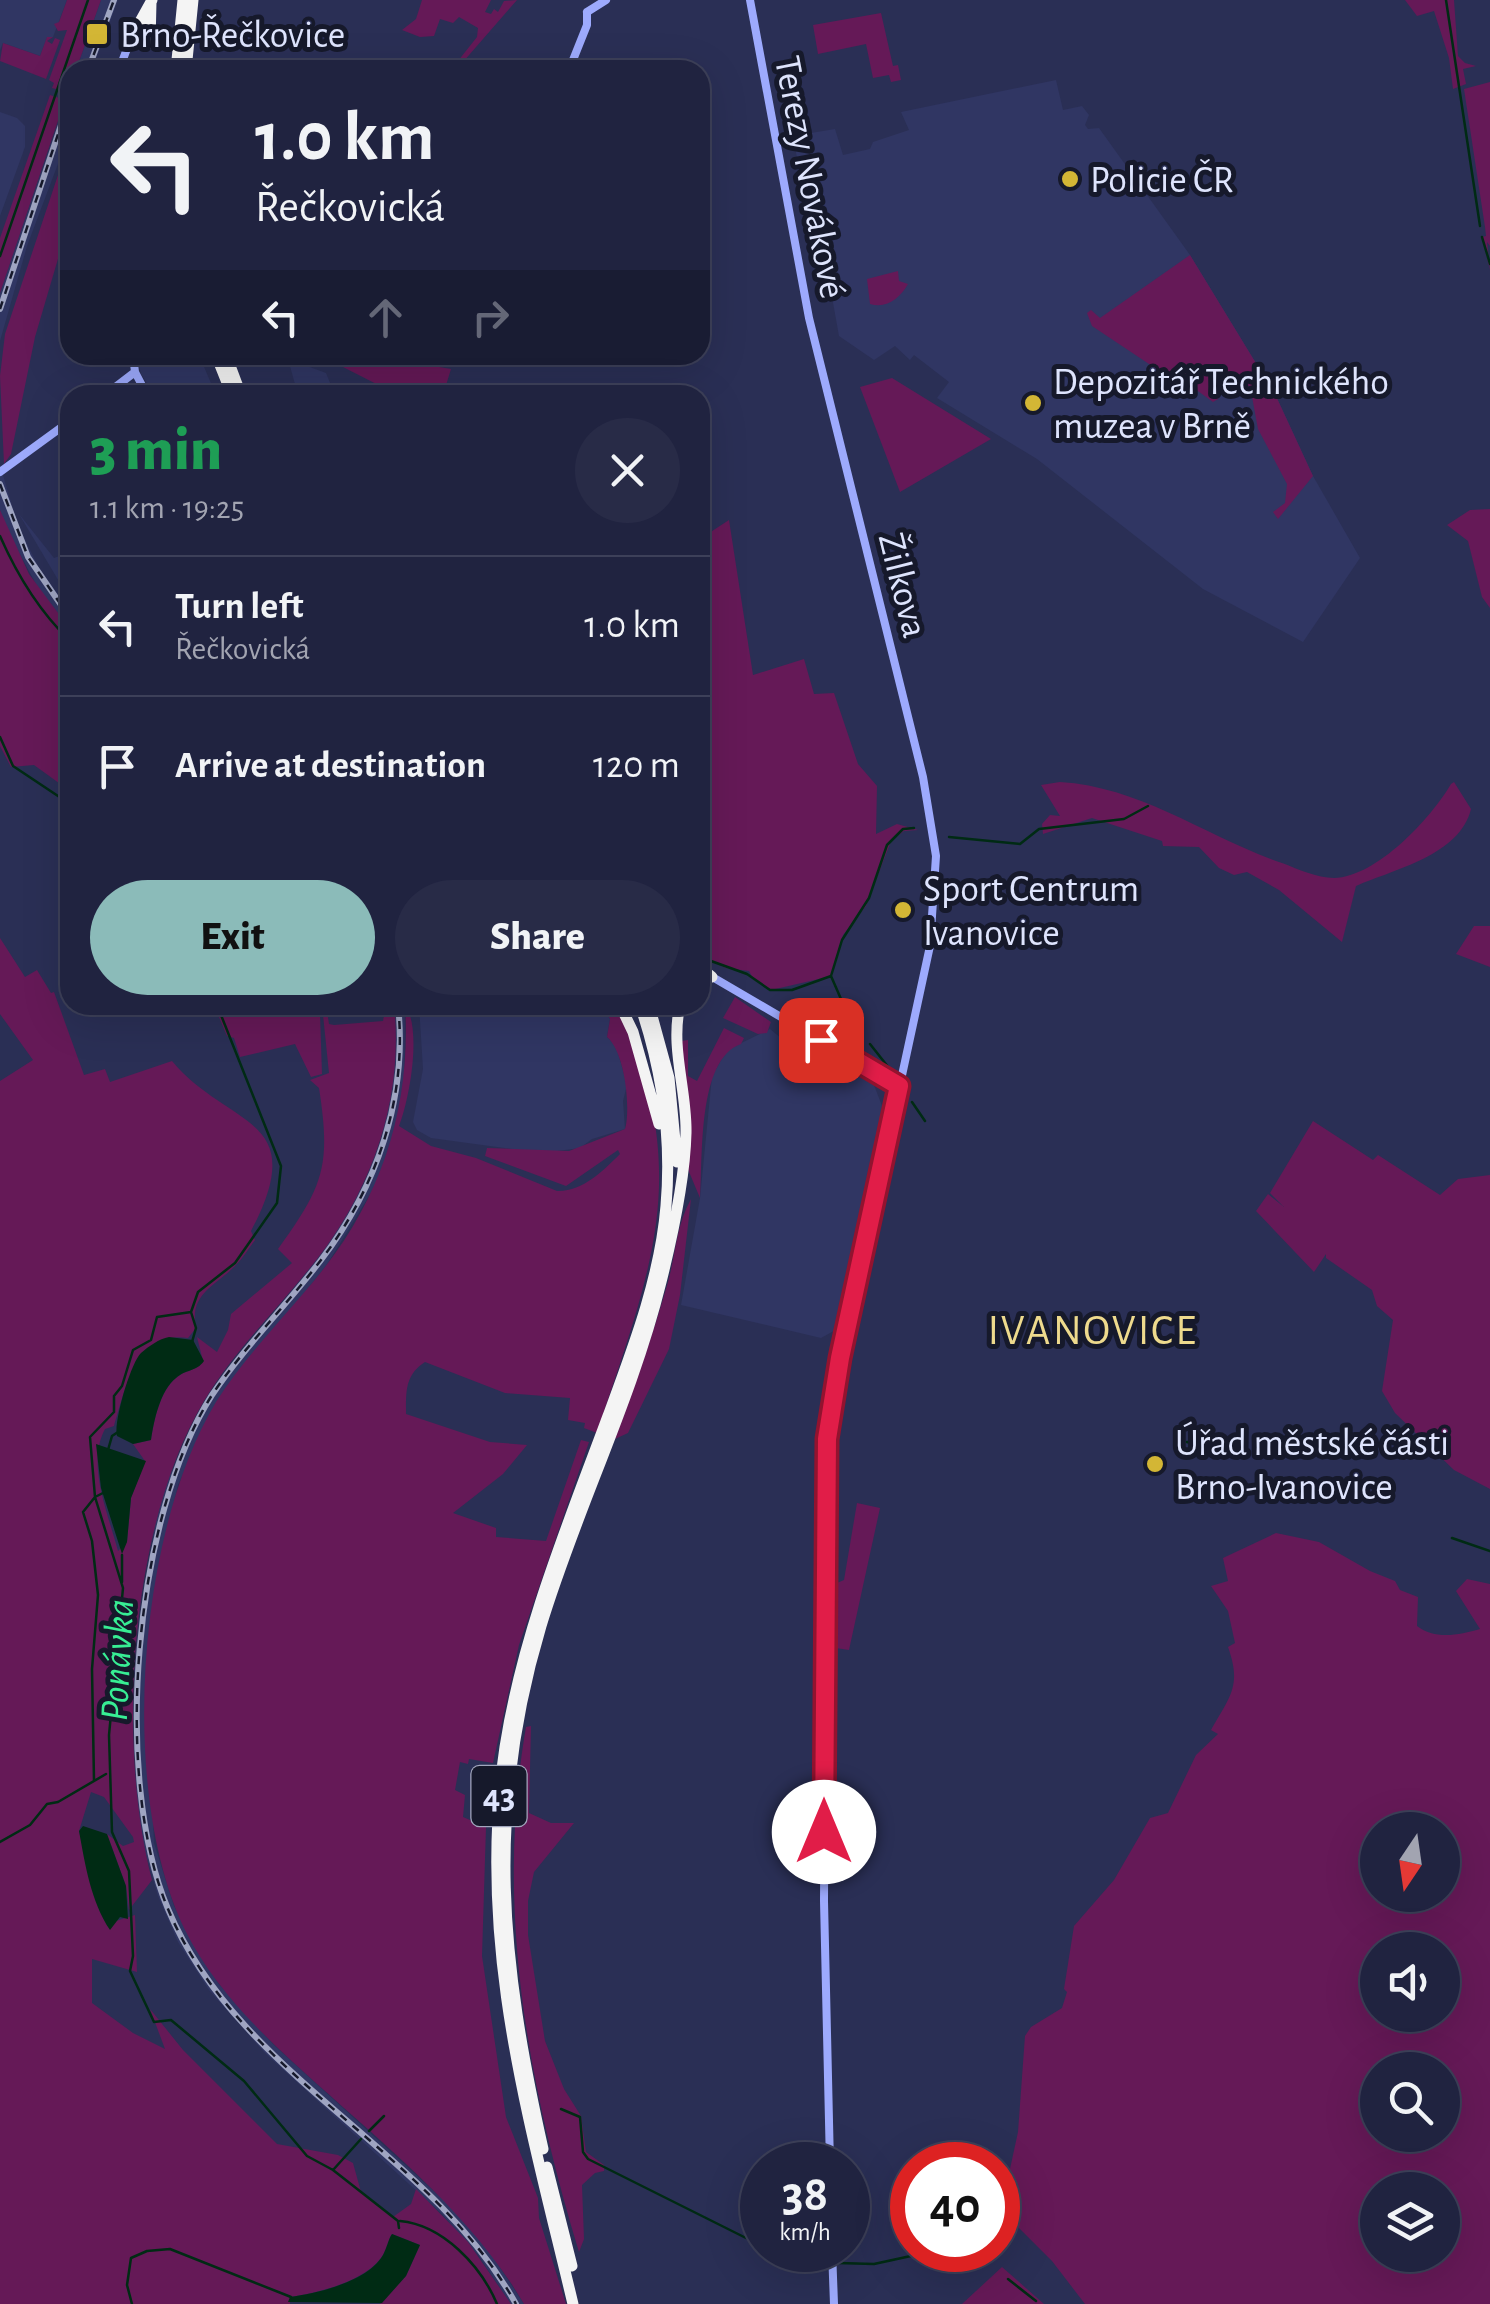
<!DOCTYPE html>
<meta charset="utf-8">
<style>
:root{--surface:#202340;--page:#282b47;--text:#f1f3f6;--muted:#a2a4b1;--line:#3d4059;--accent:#8bbbb9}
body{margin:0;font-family:"Alegreya Sans",sans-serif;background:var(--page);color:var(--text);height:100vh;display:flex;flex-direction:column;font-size:38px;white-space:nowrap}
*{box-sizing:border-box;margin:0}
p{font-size:32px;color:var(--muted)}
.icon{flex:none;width:55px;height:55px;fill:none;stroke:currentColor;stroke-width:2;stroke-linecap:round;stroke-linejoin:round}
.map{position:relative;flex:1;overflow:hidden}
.drawer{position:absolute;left:60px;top:385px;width:650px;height:630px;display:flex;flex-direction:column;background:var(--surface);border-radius:30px;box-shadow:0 10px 40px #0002,0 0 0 2px var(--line)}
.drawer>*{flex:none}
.banner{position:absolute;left:60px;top:60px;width:650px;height:305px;border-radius:30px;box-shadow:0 10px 40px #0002,0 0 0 2px var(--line);background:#202340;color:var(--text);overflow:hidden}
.needle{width:65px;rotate:193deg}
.buttons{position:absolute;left:1360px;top:1812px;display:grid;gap:20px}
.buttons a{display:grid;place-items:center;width:100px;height:100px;border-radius:50%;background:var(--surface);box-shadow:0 10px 40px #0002,0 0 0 2px var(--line);font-size:50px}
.speed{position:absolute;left:740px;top:2142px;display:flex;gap:20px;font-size:50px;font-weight:700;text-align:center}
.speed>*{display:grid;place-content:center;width:130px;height:130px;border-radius:50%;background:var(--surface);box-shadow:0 10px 40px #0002,0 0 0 2px var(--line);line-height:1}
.speed small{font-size:25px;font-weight:400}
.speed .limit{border:15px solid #d22;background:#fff;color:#111}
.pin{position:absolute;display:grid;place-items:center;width:85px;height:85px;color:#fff;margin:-42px;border-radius:20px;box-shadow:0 5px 15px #0006}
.me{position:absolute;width:110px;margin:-55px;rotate:0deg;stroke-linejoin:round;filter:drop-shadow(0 0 8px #0008)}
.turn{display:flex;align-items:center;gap:35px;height:210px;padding:0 30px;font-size:45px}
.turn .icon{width:130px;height:130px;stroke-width:2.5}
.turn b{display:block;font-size:70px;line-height:85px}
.lanes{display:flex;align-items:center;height:95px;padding:0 30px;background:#0003;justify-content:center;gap:50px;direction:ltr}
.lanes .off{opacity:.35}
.round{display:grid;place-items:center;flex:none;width:105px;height:105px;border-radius:52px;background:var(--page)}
.summary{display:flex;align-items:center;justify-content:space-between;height:170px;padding:0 30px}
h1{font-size:60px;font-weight:800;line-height:75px;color:#1e9e55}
.action{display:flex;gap:20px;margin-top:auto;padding:20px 30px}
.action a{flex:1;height:115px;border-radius:60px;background:var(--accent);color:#111;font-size:40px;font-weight:800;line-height:115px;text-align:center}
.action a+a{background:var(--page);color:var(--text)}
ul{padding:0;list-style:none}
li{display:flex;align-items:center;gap:30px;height:140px;padding:0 30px;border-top:2px solid var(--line)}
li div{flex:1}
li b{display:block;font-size:38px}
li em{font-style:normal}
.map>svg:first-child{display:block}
</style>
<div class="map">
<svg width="1490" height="2304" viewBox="0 0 1490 2304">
<rect width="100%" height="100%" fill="#2a2f55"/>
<path fill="#303663" d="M0 0H67L53 37 47 38 40 56 3 43 0 50Z
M101 0H118L92 70H76Z
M1056 80 1063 110 1082 106 1089 115 1085 125 1088 129 1099 128 1190 255 1276 396 1313 476 1360 558 1303 642 1203 589 1037 459 937 398 949 382 914 355 910 360 895 346 874 360 839 336 832 297 821 289 793 136 835 129 843 155 870 149 873 142 909 130 901 112Z
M70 86V132L27 246 0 341V293Z
M0 112 17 118 25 126V147L0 216Z
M136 355H199L216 395H154L141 374Z
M288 359 326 373 335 395H298Z
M0 465 18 526 39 568 70 611V629L38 588 7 530 0 510Z
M19 514 54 558 70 552V600Z
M394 1005H405L404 1084 393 1139 374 1188 326 1266 217 1402 178 1485 156 1585 147 1683 154 1843 174 1906 218 1983 273 2044 450 2206 487 2248 524 2304H511L478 2255 442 2214 265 2053 209 1990 178 1942 158 1896 143 1845 136 1795 134 1713 139 1638 155 1524 167 1481 207 1396 317 1259 364 1183 382 1136 396 1049Z
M419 1005H585L606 1012 610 1019 607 1037 616 1045 627 1085 623 1101 625 1129 592 1139 580 1148 542 1153 431 1138 417 1130 413 1122 423 1069Z
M770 1029 782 1039 811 1048 874 1085 882 1106 876 1162 841 1327 821 1338 681 1305 700 1198 712 1076 727 1050Z"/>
<path fill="#651957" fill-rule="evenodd" d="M67 0H101L76 70H70L65 95V84L60 90 52 88 54 83 49 80 67 30 58 31 54 24 59 22Z
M422 0H491L485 12 491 14 494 9 498 12 504 1 517 0 456 70 446 68 445 61 454 66 477 37 478 28 459 17 453 23 440 19 434 36 420 37 402 30 416 19Z
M1405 0H1454L1458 56 1465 63 1476 66 1463 69 1466 84 1453 89 1449 58 1434 11 1417 16Z
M881 13 893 66 898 65 901 80 891 82 889 75 873 78 866 44 818 54 813 25Z
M47 37H53L47 41 52 44 55 38 60 40 46 79 0 61 3 43 40 56Z
M1490 82V246L1487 242 1490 270 1482 237 1486 236 1485 227 1464 89Z
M50 95 65 100 0 293V238Z
M70 139V218L35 337 11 454 4 464 0 376 5 334Z
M1190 255 1276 396 1313 476 1278 519 1273 512 1285 503 1287 484 1258 429 1250 386 1241 387 1223 379 1218 399 1213 402 1191 386 1181 388 1159 378 1158 370 1092 326 1087 313 1091 310 1100 318Z
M898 271 899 281 908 284C900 298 887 309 870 304L867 279Z
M356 355H369L451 369 443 395H398L343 367Z
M892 378 991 439 900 492 860 387Z
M1490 509V608L1482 597 1468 541 1447 525 1470 510Z
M0 510 29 574 70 629V791L34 765 11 767 0 746Z
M729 520 753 675 804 659 814 694 834 693 858 764 877 786 876 834 897 824 918 830 904 831 891 841 866 906 843 935 832 976 771 990 754 980 749 971 726 968 700 956V528L706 535Z
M1060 782C1142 787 1206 837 1282 863 1298 869 1317 878 1334 878 1377 877 1431 818 1451 784L1454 782 1471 809C1460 855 1395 869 1356 886L1342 942 1279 890 1247 872 1234 875 1219 868 1199 847 1163 846 1162 841 1092 818 1043 834 1042 824 1050 815 1060 816 1041 785Z
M1474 926H1490V967L1456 954Z
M0 938 25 977 37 970 51 993 54 992 84 1075 105 1069 110 1082 172 1061C229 1129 312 1115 251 1231L255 1240C249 1248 243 1258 235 1266 214 1287 189 1294 196 1328L188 1338C136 1330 126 1387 114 1426L105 1429C86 1464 108 1513 118 1551L127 1542 131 1498 145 1461 133 1444 151 1440C154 1420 160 1391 176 1378 186 1369 196 1372 203 1361L197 1337 217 1352 228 1330 231 1314 292 1263 278 1249C324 1185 331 1166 319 1088L310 1080 329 1073 322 1005H326L329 1024 334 1025 383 1021 386 1005H394C404 1097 373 1187 317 1259 280 1307 235 1349 204 1401 130 1525 116 1742 152 1880L129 1910 126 1886 107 1834 123 1846 134 1842 133 1837 104 1797 91 1792 79 1831 100 1912 116 1921 135 1915 137 1972 92 1959V2003L133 2033 165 2049 150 2009 183 2050 277 2144 338 2155 353 2163 361 2192 393 2217 411 2204 416 2189 468 2242 511 2304H380L406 2276 420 2245 392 2234C388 2240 387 2248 383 2255 367 2281 318 2293 290 2297V2304H0V1081L33 1060 0 1014Z
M735 997 771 1022 767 1033 758 1034 723 1018Z
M217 1005H316L320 1013 322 1074 311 1077 295 1044 240 1057 234 1038 227 1036 216 1010 222 1008Z
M405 1005C422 1028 410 1098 399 1126L431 1146 476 1158 557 1191C582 1192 603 1171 620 1154L618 1150 566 1186 485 1156 487 1148 569 1151 625 1129C631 1108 625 1052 607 1037L610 1019 606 1012 585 1005H616C696 1172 650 1270 597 1433L584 1428 585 1423 568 1420 570 1398 505 1393 425 1362C405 1375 406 1391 406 1414L490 1442 527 1445 503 1474 453 1513 496 1528V1537L546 1541 581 1440 589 1442 519 1645 493 1763 469 1759 468 1764 460 1762 455 1790 465 1795 463 1817 486 1827 482 1956 506 2117 538 2198 539 2218 566 2304H524C472 2216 393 2152 317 2084 267 2039 216 1992 185 1930 118 1792 137 1533 216 1402 247 1353 290 1312 325 1267 385 1190 411 1101 405 1005Z
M724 1028 744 1038 741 1044C697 1059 703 1158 700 1198L687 1167 681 1041 688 1040V1076L697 1081Z
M1313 1121 1373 1160 1378 1155 1440 1195 1458 1179 1490 1175V1489L1454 1470 1395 1413 1382 1391 1393 1320 1377 1306 1372 1290 1326 1258V1254L1314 1272 1256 1211 1268 1194 1284 1207 1270 1193Z
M691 1199 680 1295 669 1349 628 1433 615 1439C634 1387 653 1335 668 1282 676 1253 676 1226 691 1199Z
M857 1503 880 1508 849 1650 829 1647 830 1586 844 1580Z
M1276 1533 1319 1542 1370 1571 1395 1581 1400 1590 1418 1597 1417 1626C1435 1640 1459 1635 1480 1629L1456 1591 1467 1579 1490 1584V2304H1085L1052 2261 1012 2221 1016 2217 1005 2192 1018 2132 1025 2036 1031 2027 1062 2008 1067 1992 1064 1989 1074 1926 1114 1880 1150 1818 1168 1813 1196 1755 1218 1734 1211 1730C1230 1696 1242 1686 1228 1647L1235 1643 1228 1611 1211 1586 1228 1581 1223 1558ZM1378 1830H1442V1895H1378ZM1378 1950H1442V2015H1378ZM1378 2070H1442V2135H1378ZM1442 2190V2255H1378V2190Z
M531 1726 529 1813 551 1823H574L534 1872 528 1901V1935L545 2041 564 2089 581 2116 586 2152 604 2165V2171L595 2173 582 2185 584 2239 579 2252C527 2080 495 1906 526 1727Z
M1002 2267 1044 2304H962Z"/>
<path fill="#002b14" d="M169 1337 193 1340 204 1361C196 1372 186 1369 176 1378 160 1391 154 1420 151 1440L133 1444 117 1436C113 1423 131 1362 141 1353 149 1346 159 1339 169 1337Z
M96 1444 146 1461 131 1498 127 1542 122 1554 101 1488Z
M83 1826 107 1834 126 1886 128 1919 120 1917 110 1930C91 1902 85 1864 79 1831Z
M392 2234 420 2245 406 2276 382 2303 288 2302 290 2297C318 2293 367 2282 383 2255 387 2248 388 2240 392 2234Z"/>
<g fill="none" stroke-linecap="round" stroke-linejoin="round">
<path stroke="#002b14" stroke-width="2.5" d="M1446 0 1480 226
M1482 237 1490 264
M0 256 88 0
M0 536C17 575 40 612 70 641
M0 737 13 766 70 804
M949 837 1020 844 1039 829 1124 819 1148 806
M700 957 747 974 770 990H792L831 976 854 1029 861 1036
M831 976 842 940 869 898 887 845 903 829 914 828
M217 1005 281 1166 277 1203 235 1263 198 1292 191 1312 157 1317 151 1340 133 1350 122 1386 114 1396V1412L90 1437 95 1497 123 1588 109 1735 112 1832 129 1871 133 1956 130 1971 154 2022 171 2020 244 2081 307 2156 333 2170 398 2221 399 2228
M870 1044 889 1068
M912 1102 925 1121
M191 1312 196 1328 192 1342
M1187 1442 1223 1451
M108 1450 112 1436 118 1432
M1452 1538 1490 1551
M122 1555V1582
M94 1780 92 1669 98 1595 92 1541 83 1512 95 1497 103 1493
M0 1842 30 1825 47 1804 58 1802 106 1774
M561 2109 580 2117 583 2152 588 2159 762 2246
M369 2131 384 2116
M333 2170 361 2139
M400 2221C443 2225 481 2266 497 2304
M771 2250 789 2259 825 2256
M838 2263 874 2264 920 2254
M1008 2279 1036 2301
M132 2304 127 2285 131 2258 147 2251 170 2249 291 2297"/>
<path stroke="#9daafd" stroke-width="8" d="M750 0 809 318 923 777 936 856 930 946 841 1357 827 1439 824 1901 830 2165
M587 12 606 0
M119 70 131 38
M569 70 587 25V12
M133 355 135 372 147 395
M105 395 135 372
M0 472 70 421
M709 975 899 1086
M832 2250 834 2304"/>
<path stroke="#f4f4f4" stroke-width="11" d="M131 38 152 0
M150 43 151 2
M176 70 183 0
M186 70 193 0
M216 355 232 395
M226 355 241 395
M700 967 712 977
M620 1005 633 1032 659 1124
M649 1005 669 1078 677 1162
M543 2149C501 1962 485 1813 541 1626 576 1510 632 1400 661 1282 672 1238 685 1178 686 1133 687 1090 670 1048 680 1005
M547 2167 572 2266
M573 2304C528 2115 476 1943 505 1747 523 1632 568 1524 608 1416 633 1348 660 1278 666 1206 672 1137 662 1070 640 1005"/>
<defs>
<path id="rail" d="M88 70 114 0
M0 309 70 98
M0 484 28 557 70 618
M398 1005C408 1097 377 1187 321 1260 286 1306 244 1347 212 1395 134 1517 112 1776 168 1909 238 2077 429 2148 516 2304"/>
</defs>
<use href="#rail" stroke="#9fa5c2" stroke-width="6"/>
<use href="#rail" stroke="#16192b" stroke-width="2.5" stroke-dasharray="8" stroke-linecap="butt"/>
</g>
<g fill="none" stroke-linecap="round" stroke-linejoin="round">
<defs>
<path id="route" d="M821 1040 899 1086 840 1358 827 1439 824 1832"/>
</defs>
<use href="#route" stroke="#92132f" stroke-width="25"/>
<use href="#route" stroke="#e11d48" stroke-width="18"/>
</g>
<g fill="#d3b635" stroke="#16192b" stroke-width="4">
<rect x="85" y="22" width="24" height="24" rx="5"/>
<circle cx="1070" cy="179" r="10"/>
<circle cx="1033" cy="403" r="10"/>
<circle cx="903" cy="910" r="10"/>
<circle cx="1155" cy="1464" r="10"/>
</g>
<g text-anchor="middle" stroke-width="10" stroke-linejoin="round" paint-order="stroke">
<rect fill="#16192b" stroke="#a2a7be" stroke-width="2.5" x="471.5" y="1766" width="55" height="60" rx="8"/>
<g font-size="35" font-weight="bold" fill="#dee4fd">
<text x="499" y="1808">43</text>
</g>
<g font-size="38" fill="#dee4fd" stroke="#16192b" text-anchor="start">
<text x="120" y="47">Brno-Řečkovice</text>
<text x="1090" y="192">Policie ČR</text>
<text x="1053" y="394">Depozitář Technického<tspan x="1053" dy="44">muzea v Brně</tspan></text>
<text x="923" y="901">Sport Centrum<tspan x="923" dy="44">Ivanovice</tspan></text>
<text x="1175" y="1455">Úřad městské části<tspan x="1175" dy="44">Brno-Ivanovice</tspan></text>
</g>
<g font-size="38" fill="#dee4fd" stroke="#16192b">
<text transform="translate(811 177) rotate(79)" y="13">Terezy Novákové</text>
<text transform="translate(904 585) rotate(76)" y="13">Žilkova</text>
</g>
<g font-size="40" font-style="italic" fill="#37ee94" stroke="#16192b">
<text transform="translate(116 1660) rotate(-87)" y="14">Ponávka</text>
</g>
<g font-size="42" letter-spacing="2.5" fill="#eeda8d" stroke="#16192b">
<text x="1093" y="1344">IVANOVICE</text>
</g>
</g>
</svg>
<div class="buttons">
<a><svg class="needle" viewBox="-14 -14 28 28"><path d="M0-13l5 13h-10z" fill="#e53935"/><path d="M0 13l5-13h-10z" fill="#a2a4b1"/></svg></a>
<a><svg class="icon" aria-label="sound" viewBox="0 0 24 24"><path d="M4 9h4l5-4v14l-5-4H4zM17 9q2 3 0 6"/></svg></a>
<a><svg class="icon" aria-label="search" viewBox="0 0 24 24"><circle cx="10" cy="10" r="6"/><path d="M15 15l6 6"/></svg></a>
<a><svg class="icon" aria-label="layers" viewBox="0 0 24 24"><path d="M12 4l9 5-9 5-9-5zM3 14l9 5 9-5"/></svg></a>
</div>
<div class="speed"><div>38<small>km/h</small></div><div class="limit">40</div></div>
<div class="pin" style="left:821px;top:1040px;background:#d93025"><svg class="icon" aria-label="arrive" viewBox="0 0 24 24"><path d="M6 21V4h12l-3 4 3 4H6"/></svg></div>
<svg class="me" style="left:824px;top:1832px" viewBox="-20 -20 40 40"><circle r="19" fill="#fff"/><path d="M0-13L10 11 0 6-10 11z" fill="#e11d48"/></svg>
<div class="banner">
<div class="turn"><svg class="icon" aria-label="left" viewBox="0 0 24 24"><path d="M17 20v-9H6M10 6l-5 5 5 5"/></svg><div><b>1.0 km</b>Řečkovická</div></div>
<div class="lanes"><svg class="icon" aria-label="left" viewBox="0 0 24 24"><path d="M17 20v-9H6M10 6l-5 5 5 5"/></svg><svg class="icon off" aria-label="ahead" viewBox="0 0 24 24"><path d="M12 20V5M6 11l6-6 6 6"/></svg><svg class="icon off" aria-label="right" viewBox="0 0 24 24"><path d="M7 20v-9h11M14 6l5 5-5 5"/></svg></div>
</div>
<section class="drawer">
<div class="summary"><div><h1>3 min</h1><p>1.1 km · 19:25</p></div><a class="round"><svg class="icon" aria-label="close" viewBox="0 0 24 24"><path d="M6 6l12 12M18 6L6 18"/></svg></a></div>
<ul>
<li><svg class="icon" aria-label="left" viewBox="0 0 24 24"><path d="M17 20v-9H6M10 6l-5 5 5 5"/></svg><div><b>Turn left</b><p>Řečkovická</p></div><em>1.0 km</em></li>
<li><svg class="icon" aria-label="arrive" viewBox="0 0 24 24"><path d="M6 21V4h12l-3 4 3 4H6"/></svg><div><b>Arrive at destination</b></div><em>120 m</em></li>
</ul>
<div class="action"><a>Exit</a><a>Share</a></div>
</section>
</div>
